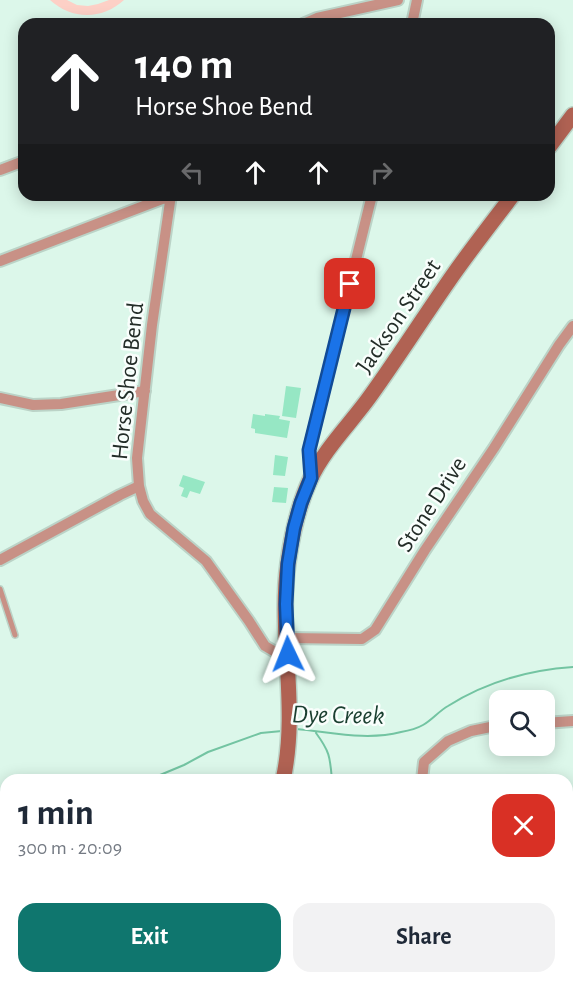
<!DOCTYPE html>
<meta charset="utf-8">
<style>
:root{--surface:#fff;--page:#f2f2f3;--text:#1f2937;--muted:#747a83;--accent:#0f766e}
body{margin:0;font-family:"Alegreya Sans",sans-serif;background:var(--page);color:var(--text);height:100vh;display:flex;flex-direction:column;font-size:22px;white-space:nowrap}
*{box-sizing:border-box;margin:0}
p{font-size:20px;color:var(--muted)}
.icon{flex:none;width:33px;height:33px;fill:none;stroke:currentColor;stroke-width:2;stroke-linecap:round;stroke-linejoin:round}
.map{position:relative;flex:1;overflow:hidden}
.sheet{position:absolute;left:0px;top:774px;width:573px;height:210px;display:flex;flex-direction:column;background:var(--surface);border-radius:18px 18px 0 0;box-shadow:0 3px 15px #0003}
.sheet>*{flex:none}
.top-card{position:absolute;left:18px;top:18px;width:537px;height:183px;border-radius:18px;box-shadow:0 3px 15px #0003;background:#202124;color:#fff;overflow:hidden}
.tools{position:absolute;left:489px;top:690px;display:grid;gap:12px}
.tools a{display:grid;place-items:center;width:66px;height:66px;border-radius:12px;background:var(--surface);box-shadow:0 3px 15px #0003;font-size:30px}
.pin{position:absolute;display:grid;place-items:center;width:51px;height:51px;color:#fff;margin:-26px;border-radius:12px;box-shadow:0 3px 9px #0006}
.me{position:absolute;width:66px;margin:-33px;rotate:358deg;stroke-linejoin:round;filter:drop-shadow(0 0 4px #0008)}
.turn{display:flex;align-items:center;gap:21px;height:126px;padding:0 18px;font-size:27px}
.turn .icon{width:78px;height:78px;stroke-width:2.5}
.turn b{display:block;font-size:42px;line-height:51px}
.lanes{display:flex;align-items:center;height:57px;padding:0 18px;background:#0003;justify-content:center;gap:30px;direction:ltr}
.lanes .off{opacity:.35}
.round{display:grid;place-items:center;flex:none;width:63px;height:63px;border-radius:18px;background:var(--page)}
.summary{display:flex;align-items:center;justify-content:space-between;height:102px;padding:0 18px}
h1{font-size:36px;font-weight:600;line-height:45px}
.cta{display:flex;gap:12px;margin-top:auto;padding:12px 18px}
.cta a{flex:1;height:69px;border-radius:18px;background:var(--accent);color:#fff;font-size:24px;font-weight:600;line-height:69px;text-align:center}
.cta a+a{background:var(--page);color:var(--text)}
.map>svg:first-child{display:block}
</style>
<div class="map">
<svg width="573" height="984" viewBox="0 0 573 984">
<rect width="100%" height="100%" fill="#dcf7ea"/>
<path fill="#fdd0c6" d="M50 0H67L77 5 88 6 98 4 109 0H124C102 20 72 20 50 0Z"/>
<g fill="none" stroke-linecap="round" stroke-linejoin="round">
<path stroke="#73c4a2" stroke-width="2" d="M296 729C331 732 366 741 401 732 407 731 416 729 423 725 432 720 439 711 448 706 486 682 528 670 573 667
M316 733C330 752 330 757 332 780
M95 780 160 775 184 765 208 752 261 733 282 731
M0 808 6 806
M506 978 509 984"/>
</g>
<path fill="#96e7c4" d="M286 386 301 388 296 418 282 416Z
M253 414 265 416V414L280 416 279 419 290 421 287 438 255 433V429L251 428Z
M275 455 288 457 285 476 273 475Z
M183 475 205 482 200 494 190 491 187 498 181 496 184 488 179 486Z
M274 487 288 488 286 503 272 502Z"/>
<g fill="none" stroke-linecap="round" stroke-linejoin="round">
<defs>
<path id="lane" d="M0 589 15 635
M13 984 20 978"/>
<path id="street" d="M303 24 317 18 398 0
M412 24 417 0
M0 170 24 161
M171 195 152 325 137 458 139 486 143 501 150 514 206 561 249 621 265 646 277 653 288 654
M0 261 162 199 170 198
M0 398 33 405 61 404 145 391
M311 478 309 450 372 195
M0 560 120 495 139 486
M287 638 362 639 375 630 425 550 494 448 559 345 573 326
M544 723 573 721
M422 780 424 762 448 741 471 731 500 725
M567 876 573 872
M567 924 573 936
M351 978 357 984"/>
<path id="secondary" d="M549 147 573 115
M283 780C299 708 278 635 288 563 292 534 298 506 310 480 324 449 352 422 371 395 399 356 425 315 453 275 472 248 493 221 513 195
M231 984 233 978"/>
</defs>
<use href="#lane" stroke="#bbd3c7" stroke-width="8"/>
<use href="#street" stroke="#bbd3c7" stroke-width="14"/>
<use href="#secondary" stroke="#bbd3c7" stroke-width="18"/>
<use href="#lane" stroke="#c89186" stroke-width="5"/>
<use href="#street" stroke="#c89186" stroke-width="10"/>
<use href="#secondary" stroke="#b06253" stroke-width="15"/>
</g>
<g fill="none" stroke-linecap="round" stroke-linejoin="round">
<defs>
<path id="route" d="M288 654 286 604 288 564 294 528 301 503 311 478 309 450 350 284"/>
</defs>
<use href="#route" stroke="#114b97" stroke-width="15"/>
<use href="#route" stroke="#1a73e8" stroke-width="10"/>
</g>
<g text-anchor="middle" stroke-width="5" stroke-linejoin="round" paint-order="stroke">
<g font-size="24" fill="#232d28" stroke="#f9fefc">
<text transform="translate(398 316) rotate(-56)" y="8">Jackson Street</text>
<text transform="translate(127 381) rotate(-84)" y="8">Horse Shoe Bend</text>
<text transform="translate(431 504) rotate(-57)" y="8">Stone Drive</text>
</g>
<g font-size="26" font-style="italic" fill="#1a3f30" stroke="#f9fefc">
<text transform="translate(338 714) rotate(1)" y="9">Dye Creek</text>
</g>
</g>
</svg>
<div class="tools">
<a><svg class="icon" aria-label="search" viewBox="0 0 24 24"><circle cx="10" cy="10" r="6"/><path d="M15 15l6 6"/></svg></a>
</div>
<div class="pin" style="left:350px;top:284px;background:#d93025"><svg class="icon" aria-label="arrive" viewBox="0 0 24 24"><path d="M6 21V4h12l-3 4 3 4H6"/></svg></div>
<svg class="me" style="left:288px;top:654px" viewBox="-20 -20 40 40"><path d="M0-17L14 15 0 8-14 15z" fill="#1a73e8" stroke="#fff" stroke-width="4"/></svg>
<div class="top-card">
<div class="turn"><svg class="icon" aria-label="ahead" viewBox="0 0 24 24"><path d="M12 20V5M6 11l6-6 6 6"/></svg><div><b>140 m</b>Horse Shoe Bend</div></div>
<div class="lanes"><svg class="icon off" aria-label="left" viewBox="0 0 24 24"><path d="M17 20v-9H6M10 6l-5 5 5 5"/></svg><svg class="icon" aria-label="ahead" viewBox="0 0 24 24"><path d="M12 20V5M6 11l6-6 6 6"/></svg><svg class="icon" aria-label="ahead" viewBox="0 0 24 24"><path d="M12 20V5M6 11l6-6 6 6"/></svg><svg class="icon off" aria-label="right" viewBox="0 0 24 24"><path d="M7 20v-9h11M14 6l5 5-5 5"/></svg></div>
</div>
<section class="sheet">
<div class="summary"><div><h1>1 min</h1><p>300 m · 20:09</p></div><a class="round" style="background:#d93025;color:#fff"><svg class="icon" aria-label="close" viewBox="0 0 24 24"><path d="M6 6l12 12M18 6L6 18"/></svg></a></div>
<div class="cta"><a>Exit</a><a>Share</a></div>
</section>
</div>
